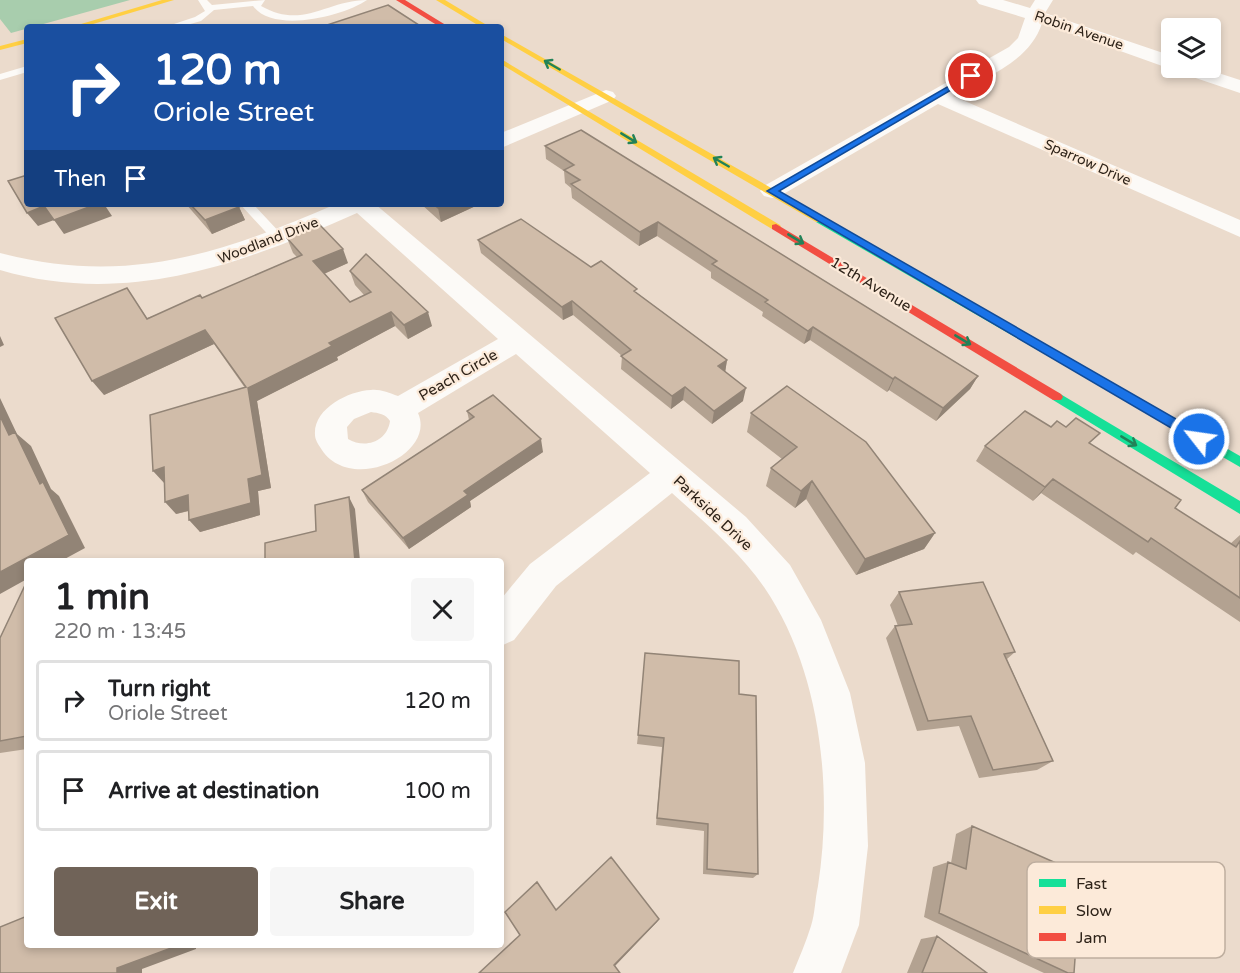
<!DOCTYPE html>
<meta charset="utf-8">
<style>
:root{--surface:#fff;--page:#f6f6f6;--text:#202124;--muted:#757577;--line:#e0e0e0;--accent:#706358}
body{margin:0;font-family:"Varela Round",sans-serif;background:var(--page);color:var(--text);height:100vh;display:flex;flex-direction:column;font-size:22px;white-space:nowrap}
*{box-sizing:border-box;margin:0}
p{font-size:20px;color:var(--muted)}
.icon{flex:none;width:33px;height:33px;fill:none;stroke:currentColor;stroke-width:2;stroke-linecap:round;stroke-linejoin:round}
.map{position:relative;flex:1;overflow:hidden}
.panel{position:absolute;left:24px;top:558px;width:480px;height:390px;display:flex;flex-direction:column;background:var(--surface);border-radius:6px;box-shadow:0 3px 9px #0003}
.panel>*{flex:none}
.banner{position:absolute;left:24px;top:24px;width:480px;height:183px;border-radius:6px;box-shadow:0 3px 9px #0003;background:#1a4fa0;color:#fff;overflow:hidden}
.controls{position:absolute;left:1161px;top:18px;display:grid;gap:12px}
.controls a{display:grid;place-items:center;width:60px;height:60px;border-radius:6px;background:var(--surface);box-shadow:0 3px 9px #0003;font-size:30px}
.pin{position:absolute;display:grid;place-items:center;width:51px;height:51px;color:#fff;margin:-26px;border:3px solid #fff;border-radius:50%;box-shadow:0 2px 6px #0007}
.me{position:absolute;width:66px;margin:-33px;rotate:300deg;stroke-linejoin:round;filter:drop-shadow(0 0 4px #0008)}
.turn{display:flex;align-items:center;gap:21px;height:126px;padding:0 30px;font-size:27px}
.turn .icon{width:78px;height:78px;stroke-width:2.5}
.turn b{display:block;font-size:42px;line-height:51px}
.then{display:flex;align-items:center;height:57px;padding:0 30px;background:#0003;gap:12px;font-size:22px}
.round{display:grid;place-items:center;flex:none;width:63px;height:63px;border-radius:6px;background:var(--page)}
.summary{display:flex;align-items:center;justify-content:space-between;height:102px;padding:0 30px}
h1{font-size:36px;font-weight:800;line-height:45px}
.primary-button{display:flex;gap:12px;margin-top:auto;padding:12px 30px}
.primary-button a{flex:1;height:69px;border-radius:6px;background:var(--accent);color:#fff;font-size:24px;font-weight:800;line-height:69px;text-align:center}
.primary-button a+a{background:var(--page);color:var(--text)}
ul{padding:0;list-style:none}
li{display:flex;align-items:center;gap:18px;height:81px;margin:0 12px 9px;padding:0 18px;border:3px solid var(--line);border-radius:6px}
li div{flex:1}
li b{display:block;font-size:22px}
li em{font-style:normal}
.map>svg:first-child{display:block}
</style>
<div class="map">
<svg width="1240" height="973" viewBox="0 0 1240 973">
<rect width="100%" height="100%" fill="#ebdbcc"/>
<path fill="#a8cdad" d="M0 0H130L11 33 0 19Z"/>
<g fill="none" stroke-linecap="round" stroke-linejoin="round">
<path fill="#fcfaf7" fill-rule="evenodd" d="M198 0H207L212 5 265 0 261 6C303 30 327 0 367 0 344 16 273 34 253 6L214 10 201 21 180 27H165L195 17 205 11Z
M27 66V72L0 80V74Z
M240 204H253L282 235 284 238 282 241H274Z"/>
<path fill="#fcfaf7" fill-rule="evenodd" d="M976 0H1003L1030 8 1035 0H1053L1045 13 1172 56V68H1203L1240 80V93L1178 72 1175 68 1165 67 1042 23C1030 62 985 77 953 96L1240 220V237L938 104 780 196 772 198 764 196 760 191 764 186 1009 47 1018 38 1025 18 979 4Z
M606 90 613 92 616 96 613 100 501 148V133Z
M336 204H375L746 517 790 565 821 620 850 693 865 763 868 846 859 925 841 973H793C799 958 806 942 811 926 815 914 815 899 818 886 833 789 821 670 764 587 739 551 704 522 672 493L556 586 514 640 501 646V599L530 564 650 473 516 354 418 413C437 455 348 496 320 447 318 444 315 439 315 435 313 409 348 391 371 390 380 389 389 393 398 396L498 339 357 213C242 264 127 307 0 270V253C126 286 221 254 336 204ZM371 412C378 413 386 414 390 421 387 442 365 449 348 439L347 427 354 419Z"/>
<path fill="#16e098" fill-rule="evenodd" d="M820 217 1240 456V467L816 222V218Z
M1057 392 1240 501V514L1053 400 1051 397 1053 394Z"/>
<path fill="#ffcf43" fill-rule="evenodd" d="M162 0H174L83 27H71Z
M436 0H445L490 27H481Z
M501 34 824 218 825 220 824 222H816L501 39Z
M27 39V43L0 50V46Z
M501 59 780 225 781 227 780 229H772L501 64Z"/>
<path fill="#f24e42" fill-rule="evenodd" d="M396 0H405L449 27H440Z
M776 224 1061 394 1063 397 1061 400H1053L772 229V225Z"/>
</g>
<path fill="#b3a291" d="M545 146 978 376 970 389 936 421 889 390 887 392 810 340 804 344 762 316 763 312 711 278V272L657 236 639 246 572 198 571 188 565 183 564 171 546 159Z
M186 204H236L239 207 245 220 212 234Z
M421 204H480L441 222Z
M287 238 348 263 324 274 350 302 364 295 355 285 350 271 432 326 408 339 395 326 337 357 338 360 257 401 271 488 258 491 260 515 200 532 189 511 176 514 245 388 214 344 104 395 137 303 147 318 202 298 297 257 293 253Z
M478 240 591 267 637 293 727 360 725 372 743 401 712 424 683 400 671 409 621 369 622 356 573 315 563 320 481 253Z
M467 411 543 452 470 501 471 507 409 549 368 502 362 490 469 420Z
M751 413 935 533 924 549 856 575 806 499 795 508 766 486 771 468 782 459 747 432Z
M1090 444 1175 508 1230 544 1240 535V622L1136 552 1133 555 1041 493 1033 501 976 461 985 446Z
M27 581V749L0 753V638Z
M899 592 1015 652 1007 659 1053 761 1037 770 979 778 959 726 917 731 886 638 895 626H898L890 605Z
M739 694 758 874 753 878 703 874 704 831 656 825 662 747 637 744 638 735Z
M972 826 1074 973H1044L924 917 933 867 948 862 951 863 956 834Z
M937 936 987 973H907L921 939Z"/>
<path fill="#928476" d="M104 204 112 216 64 234 54 220 38 226 27 213 44 206Z
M447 204H480L441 222 438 208Z
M239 207 245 220 212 234 205 220Z
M658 222 657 236 639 246 640 232Z
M343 249 348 263 319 276 313 261Z
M572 301 573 315 563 320 562 307Z
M391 312 395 326 337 357 338 360 257 401 271 488 258 491 260 515 200 532 189 520 248 479V388L329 343Z
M428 312 432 326 408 339 404 325Z
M813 327 810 340 804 344 808 331Z
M205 330 214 344 104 395 92 381Z
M0 336 4 345 0 347Z
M727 360 725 373 718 366Z
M978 376 970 389 936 421 943 408Z
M895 377 889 390 887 392 893 379Z
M685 387 683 400 671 409 672 396Z
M746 388 743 401 712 424 714 411Z
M0 398 17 434 31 446 51 489 59 496 85 548 61 561H27V579L0 594V572L40 484 9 435 0 416Z
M541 439 543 452 470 501 471 507 409 549 403 538 464 491Z
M164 467 165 484 153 471Z
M1053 479 1041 493 1033 501 1045 487Z
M812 481 806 499 795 508 801 491Z
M188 495 199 508 176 514 165 502Z
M349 497 355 509 360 561H355Z
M935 533 924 549 856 575 865 559Z
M659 919 657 922 615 966 614 965Z
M174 945H196V949L142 969V973H117V968Z"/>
<path fill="#d0bca9" stroke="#928476" stroke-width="1.5" d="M388 5 422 27H321Z
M581 130 978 376 943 408 895 377 893 379 813 327 808 331 765 302 768 300 712 264 717 261 658 222 640 232 571 184 580 180 564 170 574 165 545 146Z
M27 175V204H97L54 220 44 206 27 213 8 181Z
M190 204H236L239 207 205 220Z
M433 204H447L438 208Z
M521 219 591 267 601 261 637 289 634 291 727 360 718 366 746 388 714 411 685 387 672 396 621 356 631 350 572 301 562 307 478 240Z
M319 224 343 249 313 261 350 302 371 292 350 271 366 254 428 312 404 325 391 312 329 343 332 346 248 388 262 475 248 479 251 503 189 520 188 495 165 502 164 467 153 471 150 415 246 387 205 330 92 381 55 318 127 288 147 319 200 295 202 298 302 255 287 238Z
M787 386 866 442 935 533 865 559 812 481 801 491 771 468 797 447 751 413Z
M493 395 541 439 464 491 468 495 403 538 362 490 474 417 467 411Z
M1025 411 1051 427 1057 421 1066 427 1076 418 1100 433 1089 443 1181 500 1175 508 1236 547 1240 541V598L1151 538 1148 542 1053 479 1045 487 985 446Z
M0 416 9 435 15 432 40 484 43 482 69 535 0 572Z
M349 497 355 561H265V543L316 531 315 505Z
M27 581V736L0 741V638Z
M983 582 1015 652 1004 654 1053 761 993 770 971 716 928 721 895 626 912 624 899 592Z
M645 653 739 661V694L756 696 758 874 707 869 708 824 657 818 664 738 638 735Z
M972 826 1081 874 1074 973H1068L939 913 948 862 966 869Z
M611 857 659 919 614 965 620 973H479L520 935 505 912 537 882 556 910Z
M27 916V945H174V947L117 968V973H0V927Z
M937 936 987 973H922Z"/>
<defs><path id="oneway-shaft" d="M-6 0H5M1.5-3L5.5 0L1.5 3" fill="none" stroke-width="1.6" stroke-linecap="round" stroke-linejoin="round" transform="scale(1.5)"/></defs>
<g stroke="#228258">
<use href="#oneway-shaft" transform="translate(552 65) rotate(-150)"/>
<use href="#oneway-shaft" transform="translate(629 138) rotate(31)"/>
<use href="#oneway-shaft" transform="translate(721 162) rotate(-150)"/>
<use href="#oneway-shaft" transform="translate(796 239) rotate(31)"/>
<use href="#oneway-shaft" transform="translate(963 340) rotate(31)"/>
<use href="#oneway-shaft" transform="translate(1129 441) rotate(31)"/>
</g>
<path fill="#1a73e8" stroke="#114b97" stroke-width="1.5" d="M968 75 975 76 779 191 1204 435 1206 439 1204 442H1195L767 191Z"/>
<g text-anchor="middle" stroke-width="4.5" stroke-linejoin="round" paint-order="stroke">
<g font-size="14" fill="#2e2319" stroke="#fcead9">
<text transform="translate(1079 30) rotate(19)" y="5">Robin Avenue</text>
<text transform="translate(1088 162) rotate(24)" y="5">Sparrow Drive</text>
<text transform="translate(268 240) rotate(-21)" y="5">Woodland Drive</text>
</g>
<g font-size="15" fill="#2e2319" stroke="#fcead9">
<text transform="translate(871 284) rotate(31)" y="5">12th Avenue</text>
<text transform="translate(458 375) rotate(-30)" y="5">Peach Circle</text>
<text transform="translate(713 513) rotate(43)" y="5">Parkside Drive</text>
</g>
</g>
<rect x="1027" y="862" width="198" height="96" rx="9" fill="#fcead9" stroke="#beae9f" stroke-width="1.5"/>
<rect x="1039" y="879" width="27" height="8" fill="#16e098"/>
<rect x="1039" y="906" width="27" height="8" fill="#ffcf43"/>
<rect x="1039" y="933" width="27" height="8" fill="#f24e42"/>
<g font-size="16" fill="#2e2319">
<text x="1076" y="889">Fast</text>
<text x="1076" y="916">Slow</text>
<text x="1076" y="943">Jam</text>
</g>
</svg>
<div class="controls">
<a><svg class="icon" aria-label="layers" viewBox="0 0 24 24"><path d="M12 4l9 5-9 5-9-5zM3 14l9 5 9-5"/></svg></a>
</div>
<div class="pin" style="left:971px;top:76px;background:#d93025"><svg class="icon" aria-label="arrive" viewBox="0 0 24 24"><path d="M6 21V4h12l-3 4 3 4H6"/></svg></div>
<svg class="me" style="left:1199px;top:439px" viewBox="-20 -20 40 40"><circle r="17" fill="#1a73e8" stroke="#fff" stroke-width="3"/><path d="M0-11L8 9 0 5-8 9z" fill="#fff"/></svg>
<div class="banner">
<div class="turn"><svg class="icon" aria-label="right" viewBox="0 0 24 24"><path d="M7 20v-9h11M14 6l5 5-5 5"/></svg><div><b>120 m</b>Oriole Street</div></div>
<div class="then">Then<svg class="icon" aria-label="arrive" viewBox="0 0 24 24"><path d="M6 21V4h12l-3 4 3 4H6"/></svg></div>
</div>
<section class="panel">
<div class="summary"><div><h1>1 min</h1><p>220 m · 13:45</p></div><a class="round"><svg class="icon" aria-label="close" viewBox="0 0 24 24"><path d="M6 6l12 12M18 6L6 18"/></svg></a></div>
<ul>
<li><svg class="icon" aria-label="right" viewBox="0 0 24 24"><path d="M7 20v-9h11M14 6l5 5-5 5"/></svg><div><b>Turn right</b><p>Oriole Street</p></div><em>120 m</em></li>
<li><svg class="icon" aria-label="arrive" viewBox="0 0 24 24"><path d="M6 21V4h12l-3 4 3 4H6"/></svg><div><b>Arrive at destination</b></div><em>100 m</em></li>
</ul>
<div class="primary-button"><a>Exit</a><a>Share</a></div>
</section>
</div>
